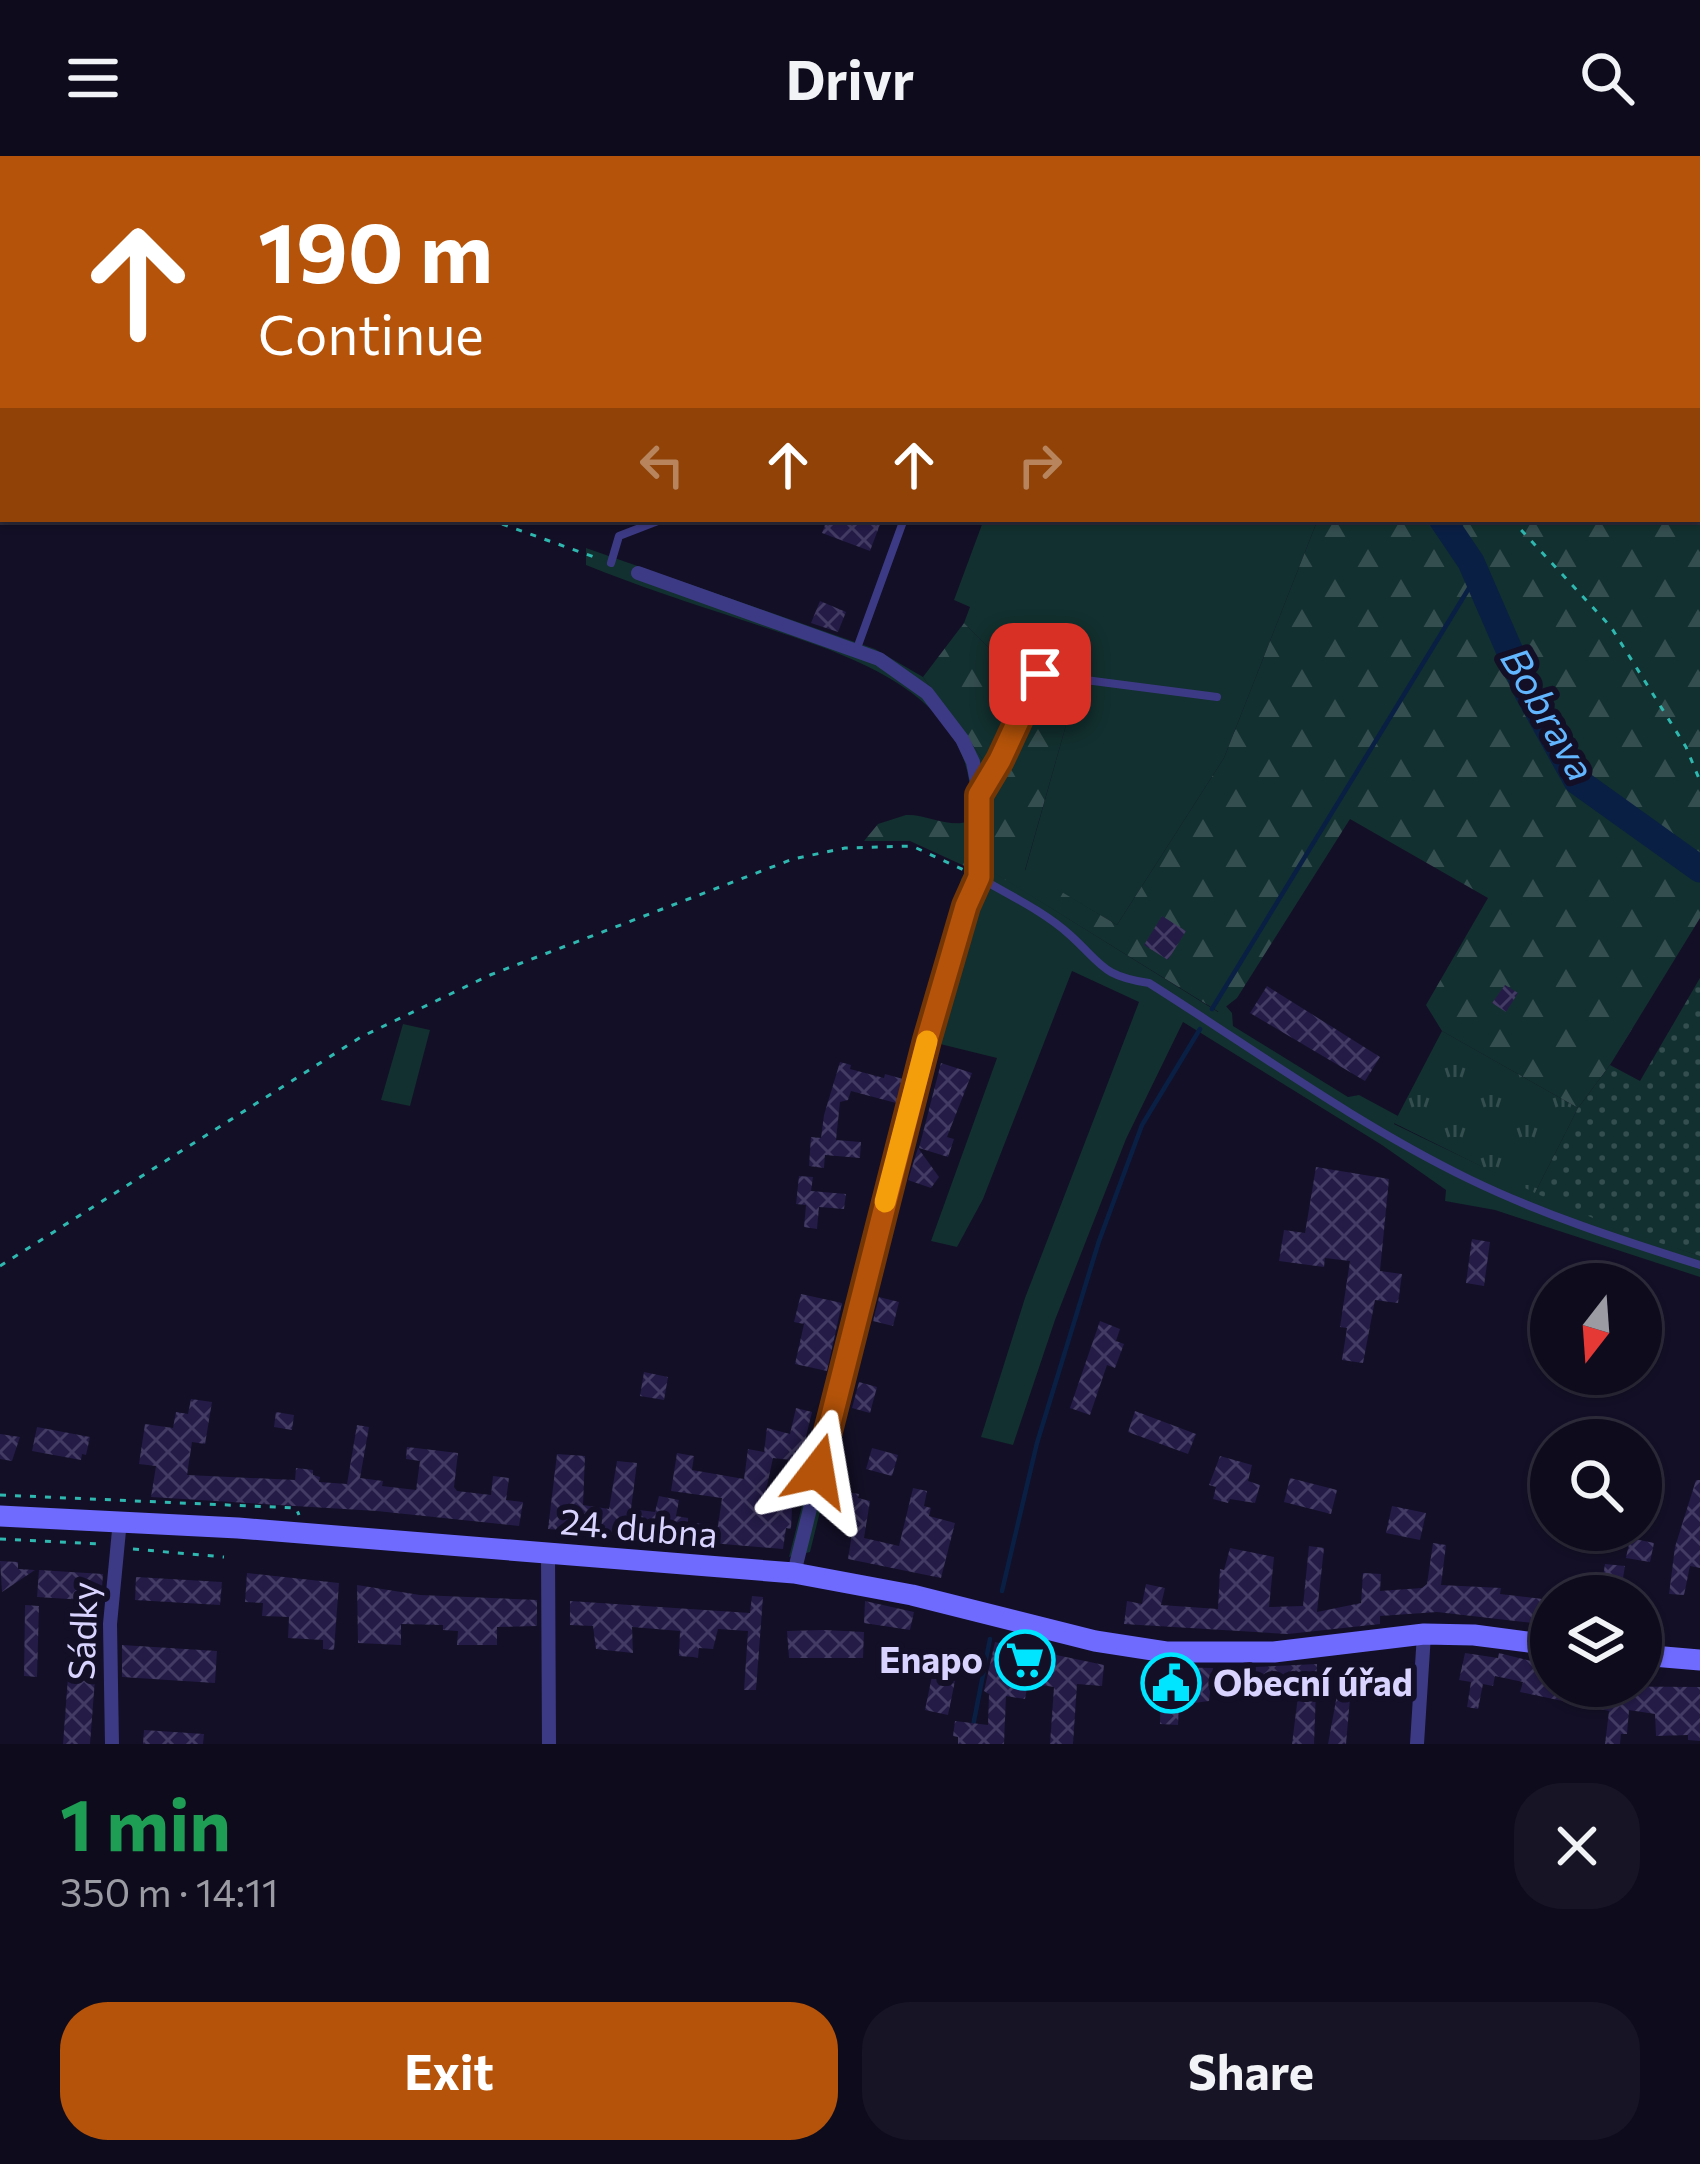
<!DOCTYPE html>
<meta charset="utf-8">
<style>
:root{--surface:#0e0b1c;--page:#171425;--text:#f1f3f6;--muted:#9b9ba3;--line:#2e2b3b;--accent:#b45309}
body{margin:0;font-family:Commissioner,sans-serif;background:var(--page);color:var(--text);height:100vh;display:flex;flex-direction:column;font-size:45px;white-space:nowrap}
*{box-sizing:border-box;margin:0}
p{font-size:39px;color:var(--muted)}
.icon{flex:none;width:66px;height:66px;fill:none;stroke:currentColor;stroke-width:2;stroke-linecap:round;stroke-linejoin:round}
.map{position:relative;height:1588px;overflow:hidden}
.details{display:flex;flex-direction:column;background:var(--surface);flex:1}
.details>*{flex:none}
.top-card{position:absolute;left:0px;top:0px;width:1701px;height:366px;box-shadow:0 3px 9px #0004,0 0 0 3px var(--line);background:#b45309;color:#fff;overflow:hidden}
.needle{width:78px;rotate:197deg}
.fabs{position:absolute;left:1530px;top:1107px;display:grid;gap:24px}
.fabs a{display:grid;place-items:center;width:132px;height:132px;border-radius:50%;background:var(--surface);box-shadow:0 3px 9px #0004,0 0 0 3px var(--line);font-size:60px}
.pin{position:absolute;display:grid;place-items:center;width:102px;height:102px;color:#fff;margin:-51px;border-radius:24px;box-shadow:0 6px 18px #0006}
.me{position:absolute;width:132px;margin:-66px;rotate:14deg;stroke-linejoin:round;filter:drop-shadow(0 0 9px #0008)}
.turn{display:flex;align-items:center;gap:42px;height:252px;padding:0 60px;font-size:54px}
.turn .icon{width:156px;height:156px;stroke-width:2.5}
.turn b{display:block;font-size:84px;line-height:102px}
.lanes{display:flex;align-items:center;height:114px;padding:0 60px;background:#0003;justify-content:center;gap:60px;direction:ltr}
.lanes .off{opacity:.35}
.round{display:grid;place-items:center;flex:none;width:126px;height:126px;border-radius:48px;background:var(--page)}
.overview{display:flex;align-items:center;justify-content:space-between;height:204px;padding:0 60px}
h1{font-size:72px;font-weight:700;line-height:90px;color:#1e9e55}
.primary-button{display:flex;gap:24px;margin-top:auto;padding:24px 60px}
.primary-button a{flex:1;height:138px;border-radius:48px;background:var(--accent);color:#fff;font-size:48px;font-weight:700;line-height:138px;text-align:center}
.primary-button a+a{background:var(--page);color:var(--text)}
header{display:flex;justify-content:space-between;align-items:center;height:156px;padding:0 60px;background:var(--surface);font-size:54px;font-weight:700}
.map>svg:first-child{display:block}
</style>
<header><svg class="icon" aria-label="menu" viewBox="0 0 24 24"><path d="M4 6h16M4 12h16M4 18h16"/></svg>Drivr<svg class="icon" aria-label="search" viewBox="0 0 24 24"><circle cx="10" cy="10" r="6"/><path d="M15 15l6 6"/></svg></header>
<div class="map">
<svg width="1700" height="1588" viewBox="0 0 1700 1588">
<defs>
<pattern id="forest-firs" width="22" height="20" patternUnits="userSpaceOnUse" patternTransform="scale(3)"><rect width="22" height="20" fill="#12302f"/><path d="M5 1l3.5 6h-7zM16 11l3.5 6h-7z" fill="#344d4e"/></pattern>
<pattern id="park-tufts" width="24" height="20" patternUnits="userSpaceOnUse" patternTransform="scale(3)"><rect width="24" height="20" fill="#12302f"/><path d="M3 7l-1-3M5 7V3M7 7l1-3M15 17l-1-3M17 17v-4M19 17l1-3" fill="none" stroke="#344d4e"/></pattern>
<pattern id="garden-dots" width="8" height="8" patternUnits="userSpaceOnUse" patternTransform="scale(3)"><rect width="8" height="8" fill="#12302f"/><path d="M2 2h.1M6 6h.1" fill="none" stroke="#344d4e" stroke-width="1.8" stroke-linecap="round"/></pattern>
<pattern id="building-cross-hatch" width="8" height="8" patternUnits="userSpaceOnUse" patternTransform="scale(3)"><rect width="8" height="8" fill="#241b47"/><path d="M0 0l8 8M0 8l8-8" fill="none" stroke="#433b63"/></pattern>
</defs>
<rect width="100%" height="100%" fill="#130f26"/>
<path fill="#12302f" d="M984 363H1318L1224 602 1117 769 1025 715 1066 569 964 467 970 451 954 444Z
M586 392 875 493 923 521 982 602 992 715 1218 856 1225 849 1232 857 1233 870 1348 941 1359 939 1398 960 1394 968C1495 1017 1594 1065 1700 1100V1121L1495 1054 1445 1045 1446 1034 1382 989 1183 866 1126 983 1055 1164 1013 1289 981 1281 1025 1142 1139 846 1072 815 983 1043 957 1091 931 1085 997 902 936 887 810 1396 789 1401 961 723C976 701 967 685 970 662 983 533 837 496 742 464 690 447 638 430 586 409Z
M403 868 430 874 410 950 381 944Z"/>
<path fill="url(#forest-firs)" d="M1096 0H1700V762L1610 909 1578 952 1442 875 1426 849 1488 742 1350 663 1237 842 1219 856 991 715 982 602 923 521 964 467 1066 569 1025 714 1117 769 1224 602 1318 363H1698V3Z
M906 659C927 658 950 673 969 665L972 701 969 712 910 685H864L878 668Z"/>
<path fill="url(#park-tufts)" d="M1442 875 1578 952 1535 1037 1394 967Z"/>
<path fill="url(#garden-dots)" d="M1700 822V1100L1623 1075 1535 1037 1578 952 1610 909 1640 925Z"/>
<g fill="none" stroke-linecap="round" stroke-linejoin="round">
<path stroke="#0a1f44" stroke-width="4.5" d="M1212 853 1477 419
M1002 1435 1037 1287 1099 1085 1142 969 1200 873
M973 1570 990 1483"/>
<path stroke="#0a1f44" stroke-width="27" d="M1131 0 1134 3
M1442 363 1471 406 1528 537 1577 625 1700 713"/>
</g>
<path fill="url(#building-cross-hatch)" d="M827 363H882L870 395 822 377Z
M820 445 846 456 838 476 811 467Z
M1162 760 1186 775 1168 804 1144 789Z
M1505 829 1518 837 1506 856 1492 847Z
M1267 830 1380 901 1365 925 1250 857Z
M840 906 851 909 850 913 884 922 885 918 903 923 896 947 851 935 848 944 840 946 836 984 861 986 860 1002 825 999 824 1012 809 1010 811 981 821 982 824 959Z
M941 907 972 917 947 981 954 983 948 1001 919 992Z
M918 992 939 1021 931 1032 908 1024Z
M1316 1011 1389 1023 1380 1115 1402 1118 1398 1147 1375 1144 1363 1207 1342 1204 1347 1172 1340 1171 1350 1105 1325 1102 1324 1111 1279 1105 1284 1074 1305 1077Z
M799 1020 813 1021 811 1035 846 1038 844 1053 819 1051 817 1073 804 1071 806 1049 796 1048Z
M1472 1083 1490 1086 1484 1130 1466 1127Z
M801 1138 842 1147 827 1215 795 1208 804 1168 794 1166Z
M879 1141 899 1146 893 1170 873 1165Z
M1100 1165 1120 1173 1116 1185 1124 1188 1115 1212 1107 1209 1090 1259 1070 1252Z
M644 1216 668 1221 664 1244 640 1240Z
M859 1226 877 1231 870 1257 852 1252Z
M191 1243 212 1246 205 1288 192 1286 187 1319 295 1324 296 1312 313 1314V1319L320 1321 319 1326 347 1328 357 1269 369 1271 360 1322 383 1325 382 1330 416 1334 420 1305 406 1303 407 1291 458 1297 454 1331 457 1335 491 1339 493 1320 509 1322 506 1344 523 1346 519 1370 377 1355 151 1341 156 1310 139 1308 145 1268 173 1272 176 1256 188 1258Z
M796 1252 812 1256 800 1305 773 1302 763 1348 792 1352 791 1373 786 1372 783 1393 548 1373 557 1298 585 1300 583 1349 609 1353 617 1305 637 1307 631 1353 655 1356 659 1340 679 1344 676 1360 688 1362V1366L718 1370 722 1342 671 1335 677 1297 694 1300 692 1314 744 1323 748 1293 764 1296 767 1272 790 1278Z
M1135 1255 1196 1278 1188 1298 1128 1276Z
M276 1256 294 1259 292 1274 274 1271Z
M37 1271 90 1281 86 1299 82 1298 81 1304 32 1295Z
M0 1278 20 1281 12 1305 0 1303Z
M872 1292 898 1299 892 1320 866 1313Z
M1220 1300 1252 1309 1248 1325 1260 1329 1255 1347 1230 1343 1228 1347 1213 1343 1216 1331 1209 1329Z
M1290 1322 1337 1334 1331 1358 1284 1346Z
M1696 1324H1700V1412L1690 1410 1684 1439 1669 1438 1675 1391Z
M913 1332 927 1335 924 1350 931 1352 929 1360 955 1367 941 1422 848 1403 854 1365 825 1357 829 1333 859 1338 858 1342 870 1345 864 1382 899 1390Z
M1392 1350 1426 1357 1420 1384 1386 1377Z
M1630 1382 1654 1387 1650 1406 1626 1402Z
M1433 1387 1446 1389 1441 1429 1501 1432 1500 1438 1551 1444V1469L1437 1456 1380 1460V1468L1288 1478 1124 1468 1127 1445 1142 1448 1146 1428 1165 1432 1161 1449 1218 1453 1220 1413 1224 1414 1230 1392 1274 1401 1269 1451 1303 1450 1309 1390 1324 1392 1317 1456 1361 1447 1363 1417 1381 1418 1380 1435 1422 1432 1427 1428Z
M0 1405 18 1406V1413L35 1414 2 1436Z
M1605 1408 1625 1410 1620 1440H1600Z
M39 1414 103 1418 101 1445 37 1441Z
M247 1417 339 1427 334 1494 323 1493V1484L288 1482 289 1461 262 1460 263 1447 245 1446Z
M136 1421 222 1426 220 1449 135 1444Z
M357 1429 420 1439 537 1444V1470L497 1471V1489H457L458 1475 443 1474V1469L401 1468V1489L358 1487Z
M752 1440 763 1441 756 1534H744L748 1475 718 1473 713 1493 699 1492 698 1502 693 1501 679 1500 680 1475 632 1471 633 1497 596 1493 593 1470 570 1469V1445L750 1457Z
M865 1445 914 1456 910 1474 864 1467Z
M25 1449 39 1450 37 1521 24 1520Z
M824 1474 864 1476 863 1502H789L787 1475Z
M995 1486 1104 1509 1102 1530 1077 1528 1073 1588H1050L1054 1531 1028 1527 1025 1543 1006 1540 1004 1588H958V1581L953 1580 955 1565 988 1569 989 1538 984 1535Z
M122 1489 217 1495 215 1527 122 1521Z
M1465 1497 1498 1502 1499 1497 1551 1510V1530L1700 1531V1585L1688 1584V1579L1656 1580 1655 1558 1629 1554 1627 1578H1621L1620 1588H1605L1609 1555 1520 1536 1523 1526 1495 1520 1493 1530 1483 1528 1478 1553 1467 1551 1471 1526 1459 1524Z
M1317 1508 1314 1588H1292L1299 1532 1254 1533 1255 1511Z
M1161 1511 1213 1512 1209 1545 1179 1549 1178 1569 1160 1568Z
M932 1520 955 1525 948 1559 925 1554Z
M68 1521 95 1523 90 1588H63Z
M1339 1528 1351 1531 1346 1588H1328Z
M144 1574 204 1578 203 1588H143Z"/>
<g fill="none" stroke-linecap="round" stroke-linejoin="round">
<path stroke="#2fb8b0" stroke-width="3" stroke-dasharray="6 9" stroke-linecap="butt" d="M1301 0 1304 3
M0 188 3 189
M488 363 597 402
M1511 363 1611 471 1686 591 1700 625
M0 1110 361 881 490 819 793 703 845 692 912 690 966 715
M0 1339 296 1352 299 1359
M0 1383 100 1388
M133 1393 224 1401"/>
<path stroke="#3d3a85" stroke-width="8" d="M810 3 811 0
M611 407 619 380 663 363
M856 495 904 363
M980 638 1001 604 1039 518 1217 541
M980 722C1009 739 1045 756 1070 779 1103 809 1102 820 1149 827 1255 894 1356 968 1469 1023 1543 1059 1621 1084 1700 1109"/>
<path stroke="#3d3a85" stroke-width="14" d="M638 417 879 503 927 537 962 583 973 606 981 647 979 721 966 750 927 884 794 1417
M548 1397 549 1588
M112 1588 110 1468 120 1364
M1417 1588 1424 1478"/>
<path stroke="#6f6bff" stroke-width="21" d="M0 1360 238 1372 794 1417 912 1439 1095 1485 1166 1496H1274L1424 1478 1474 1479 1551 1489
M1641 1499 1700 1504"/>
</g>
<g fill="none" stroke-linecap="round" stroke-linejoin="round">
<defs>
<path id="route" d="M818 1315 927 884 966 750 979 721V639L1000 604 1040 518"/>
</defs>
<use href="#route" stroke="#753606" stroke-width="30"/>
<use href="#route" stroke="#b45309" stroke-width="21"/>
<path stroke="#f59e0b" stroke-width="21" d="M885 1046 927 885"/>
</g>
<defs>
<symbol id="supermarket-ring" viewBox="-11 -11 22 22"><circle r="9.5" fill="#130f26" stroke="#00e5ff" stroke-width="1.5"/><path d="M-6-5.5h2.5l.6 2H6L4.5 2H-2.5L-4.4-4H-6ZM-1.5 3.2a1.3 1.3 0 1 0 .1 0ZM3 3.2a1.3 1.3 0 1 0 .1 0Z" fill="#00e5ff"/></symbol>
<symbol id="civic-ring" viewBox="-11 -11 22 22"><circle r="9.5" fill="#130f26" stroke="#00e5ff" stroke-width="1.5"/><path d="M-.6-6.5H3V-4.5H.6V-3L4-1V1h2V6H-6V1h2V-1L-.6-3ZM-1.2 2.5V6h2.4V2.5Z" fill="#00e5ff"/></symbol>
</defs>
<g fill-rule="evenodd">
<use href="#supermarket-ring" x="992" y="1471" width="66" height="66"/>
<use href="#civic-ring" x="1138" y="1494" width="66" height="66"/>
</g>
<g text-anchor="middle" stroke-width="12" stroke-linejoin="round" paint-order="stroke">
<g font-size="36" fill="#d9d4ff" stroke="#130f26">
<text transform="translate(639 1372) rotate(5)" y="13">24. dubna</text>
<text transform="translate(83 1475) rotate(-88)" y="13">Sádky</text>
</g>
<g font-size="36" font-weight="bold" fill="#d9d4ff" stroke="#130f26" text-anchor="end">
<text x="983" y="1517">Enapo</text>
<text x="1213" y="1540" text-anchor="start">Obecní úřad</text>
</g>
<g font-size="39" font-style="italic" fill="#62b6ff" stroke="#130f26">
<text transform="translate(1548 558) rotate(60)" y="14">Bobrava</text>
</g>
</g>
</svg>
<div class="fabs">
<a><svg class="needle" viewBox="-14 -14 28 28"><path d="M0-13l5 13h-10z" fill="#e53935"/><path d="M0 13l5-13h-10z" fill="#9b9ba3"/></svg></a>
<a><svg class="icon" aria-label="search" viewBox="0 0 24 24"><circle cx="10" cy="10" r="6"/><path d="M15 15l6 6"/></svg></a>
<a><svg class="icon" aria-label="layers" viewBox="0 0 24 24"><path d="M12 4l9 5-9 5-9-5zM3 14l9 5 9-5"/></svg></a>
</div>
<div class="pin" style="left:1040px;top:518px;background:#d93025"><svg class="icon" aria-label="arrive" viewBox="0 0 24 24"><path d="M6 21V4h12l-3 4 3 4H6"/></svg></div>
<svg class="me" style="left:818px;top:1315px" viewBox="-20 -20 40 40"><path d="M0-17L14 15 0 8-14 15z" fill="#b45309" stroke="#fff" stroke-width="4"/></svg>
<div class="top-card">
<div class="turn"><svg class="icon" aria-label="ahead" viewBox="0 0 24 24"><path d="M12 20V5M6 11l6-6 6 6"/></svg><div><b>190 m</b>Continue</div></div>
<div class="lanes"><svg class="icon off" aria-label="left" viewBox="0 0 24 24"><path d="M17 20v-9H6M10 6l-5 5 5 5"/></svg><svg class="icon" aria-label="ahead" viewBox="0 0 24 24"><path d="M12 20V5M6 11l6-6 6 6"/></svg><svg class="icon" aria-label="ahead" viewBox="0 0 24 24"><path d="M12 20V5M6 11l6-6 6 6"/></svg><svg class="icon off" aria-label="right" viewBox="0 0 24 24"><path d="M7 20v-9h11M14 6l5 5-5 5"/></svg></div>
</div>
</div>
<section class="details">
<div class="overview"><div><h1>1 min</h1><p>350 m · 14:11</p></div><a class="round"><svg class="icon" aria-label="close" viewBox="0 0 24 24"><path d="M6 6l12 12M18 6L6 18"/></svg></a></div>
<div class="primary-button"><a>Exit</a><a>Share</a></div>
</section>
